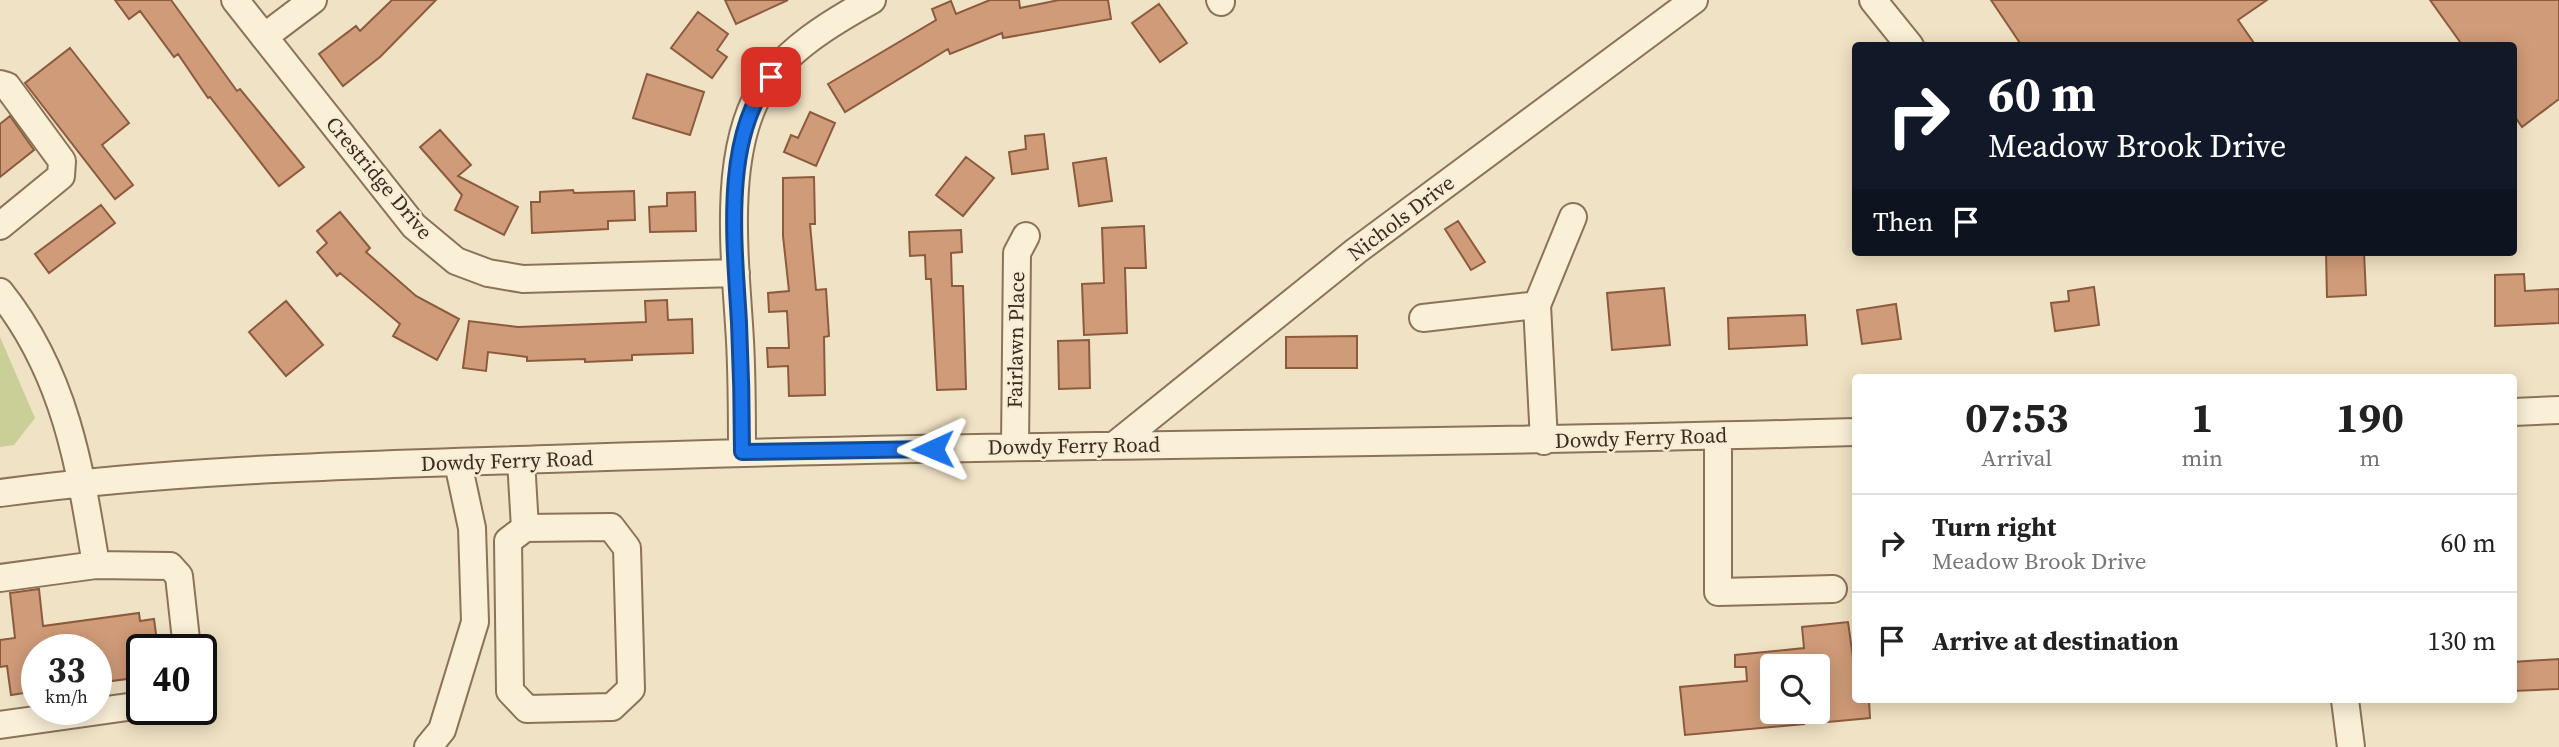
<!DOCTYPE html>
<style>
:root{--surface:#fff;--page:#f2f2f2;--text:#222;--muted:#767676;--line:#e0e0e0}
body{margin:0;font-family:"Source Serif 4",serif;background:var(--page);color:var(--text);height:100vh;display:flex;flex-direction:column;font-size:26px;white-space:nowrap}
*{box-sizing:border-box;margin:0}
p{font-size:23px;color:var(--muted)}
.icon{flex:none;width:38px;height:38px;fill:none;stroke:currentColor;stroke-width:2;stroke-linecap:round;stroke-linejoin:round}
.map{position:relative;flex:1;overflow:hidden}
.side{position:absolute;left:1852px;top:374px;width:665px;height:329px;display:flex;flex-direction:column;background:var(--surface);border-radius:7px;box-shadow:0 4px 18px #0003}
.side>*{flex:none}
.top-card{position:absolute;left:1852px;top:42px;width:665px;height:214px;border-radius:7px;box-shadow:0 4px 18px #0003;background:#111827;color:#fff;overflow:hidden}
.buttons{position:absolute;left:1760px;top:654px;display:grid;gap:14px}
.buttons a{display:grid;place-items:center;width:70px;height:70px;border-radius:7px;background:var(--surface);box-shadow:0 4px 18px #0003;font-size:35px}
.speed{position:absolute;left:21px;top:634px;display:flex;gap:14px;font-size:35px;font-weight:700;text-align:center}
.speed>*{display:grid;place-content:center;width:91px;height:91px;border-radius:50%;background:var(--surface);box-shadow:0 4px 18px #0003;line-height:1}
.speed small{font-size:18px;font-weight:400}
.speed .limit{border:4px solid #111;border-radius:10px;background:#fff;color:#111}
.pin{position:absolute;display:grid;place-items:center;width:60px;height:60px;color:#fff;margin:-30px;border-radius:14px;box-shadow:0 4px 10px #0006}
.me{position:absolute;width:77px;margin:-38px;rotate:269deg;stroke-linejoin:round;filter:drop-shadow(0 0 5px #0008)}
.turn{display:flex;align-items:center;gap:24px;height:147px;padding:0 21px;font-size:32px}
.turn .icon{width:91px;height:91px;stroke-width:2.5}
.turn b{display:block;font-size:49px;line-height:60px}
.then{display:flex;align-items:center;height:66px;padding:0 21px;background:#0003;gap:14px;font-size:26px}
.eta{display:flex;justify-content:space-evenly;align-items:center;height:119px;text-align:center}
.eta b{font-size:42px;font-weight:700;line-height:49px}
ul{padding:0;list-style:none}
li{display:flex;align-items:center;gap:21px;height:98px;padding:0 21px;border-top:2px solid var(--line)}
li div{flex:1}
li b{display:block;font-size:26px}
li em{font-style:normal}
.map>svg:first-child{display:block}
</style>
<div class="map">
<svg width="2559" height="747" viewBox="0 0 2559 747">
<rect width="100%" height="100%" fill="#f0e2c4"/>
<path fill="#c9cf97" d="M0 337 35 418 14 445 0 447Z"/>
<path fill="#d09b78" stroke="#8c5b3e" stroke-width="2" d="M115 0H171L237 91 240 89 304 167 279 186 210 97 208 98 178 54 174 57 140 11 129 19Z
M392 0H436L380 57 343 86 319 54 356 26 360 31Z
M725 0H788L736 24Z
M990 0H1019L1020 8 1059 0H1108L1111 19 1003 38 1002 33 950 54 948 49 845 112 828 84 936 20 932 9 951 1 956 14Z
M1991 0H2267L2238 20 2256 46H2022Z
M2430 0H2559V99L2522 127 2513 114V46H2463Z
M1159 4 1187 43 1160 62 1132 23Z
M698 12 728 34 717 50 727 57 712 78 671 48Z
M70 48 129 123 102 145 133 185 115 199 25 83Z
M647 74 704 92 690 135 633 118Z
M810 112 835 123 816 166 784 152 791 135 798 138Z
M10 116 34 150 0 177V124Z
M440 130 471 165 458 176 518 207 504 235 455 210 462 195 420 147Z
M1044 134 1048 169 1012 174 1009 152 1026 149 1025 136Z
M966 157 994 178 963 216 936 195Z
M1106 158 1112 201 1079 206 1073 163Z
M814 177 815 224H810L816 290 826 289 829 336 824 337 825 395 789 396 788 366 768 367 767 348H789L787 311 769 312 768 293 789 291 783 236V178Z
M573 190 574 193 634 191 635 220 608 221V229L532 233 531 202H540V192Z
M695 192 696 231 650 232 649 207 667 206V193Z
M101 205 115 223 49 273 35 254Z
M340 212 370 248 366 252 416 296 459 319 437 360 393 336 400 324 340 273 337 276 317 252 327 243 317 231Z
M1458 221 1485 262 1471 270 1445 229Z
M1144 226 1146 268H1125L1127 333 1084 335 1082 284 1104 283 1102 228Z
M961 230 962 252 951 253 952 286H963L966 389 937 390 931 279H926L925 255 910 256 909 232Z
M2326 252H2364L2366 295 2327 297Z
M2524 274 2525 291 2559 289V323L2495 326V275Z
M2094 287 2099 325 2055 331 2051 303 2069 301 2068 291Z
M1664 288 1670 345 1612 350 1607 293Z
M667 300 668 320 692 319 693 353 632 355V360L585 362V359L527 361V357L488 352 486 371 463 368 469 321 518 327 646 322 645 301Z
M286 301 323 345 286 376 249 332Z
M1896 304 1901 339 1862 344 1857 310Z
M1805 315 1807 345 1729 349 1728 318Z
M1357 336V368H1286V337Z
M1089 340 1090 388 1059 389 1058 341Z
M39 589 43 626 139 613 140 621 154 619 158 649H142V677L96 683V649H37V691L11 695 7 666 0 667V640L15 638 10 593Z
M1848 622 1855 672V700H1869L1870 718 1818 723V667H1773V712H1803L1804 724 1685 735 1680 687 1747 681 1746 667H1735V655L1804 648 1802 627Z
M2559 659V689L2513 691V662Z"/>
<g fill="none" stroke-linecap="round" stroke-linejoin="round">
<defs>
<path id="minor" d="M235 0 414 226 456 261 488 273 523 279 736 273
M1220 0 1221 2
M1873 0 1910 46
M264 37 313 0
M0 84 7 86 62 161 61 176 0 226
M0 292C65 373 80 466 96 565
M1423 318 1537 305
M2513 412 2559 410
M1718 436V592L1833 589
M1544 441 1537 305 1573 217
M1115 445 1356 251 1694 0
M1015 447 1017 253 1026 236
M742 452C742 415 742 378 740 341 736 266 721 157 761 90 785 50 832 22 872 0
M521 460 525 528 508 541 510 691 527 709 612 707 631 689 627 548 611 527 525 528
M0 493C192 467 384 465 577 458 1003 443 1429 445 1855 432
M0 578 96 565 170 566 179 576 187 649
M2345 700 2351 747
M0 725 142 705
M428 747 442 730 475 622 472 528 458 463"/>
</defs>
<use href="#minor" stroke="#8b7359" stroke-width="30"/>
<use href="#minor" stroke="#faefd7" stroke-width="26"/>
</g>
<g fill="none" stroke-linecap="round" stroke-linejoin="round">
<defs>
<path id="route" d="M771 77C721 139 735 248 739 323 741 366 742 409 742 452L933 449"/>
</defs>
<use href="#route" stroke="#114b97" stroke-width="18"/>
<use href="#route" stroke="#1a73e8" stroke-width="12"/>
</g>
<g text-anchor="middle" stroke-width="5" stroke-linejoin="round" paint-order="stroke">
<g font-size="21" fill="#3b2b1e" stroke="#f7ecd4">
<text transform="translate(379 178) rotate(50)" y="7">Crestridge Drive</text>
<text transform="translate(1401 218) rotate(-37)" y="7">Nichols Drive</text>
<text transform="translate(1016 340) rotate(-89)" y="7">Fairlawn Place</text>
<text transform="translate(1641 438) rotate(-2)" y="7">Dowdy Ferry Road</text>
<text transform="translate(1074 446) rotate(-1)" y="7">Dowdy Ferry Road</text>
<text transform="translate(507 461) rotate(-2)" y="7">Dowdy Ferry Road</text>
</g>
</g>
</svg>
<div class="buttons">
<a><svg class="icon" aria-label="search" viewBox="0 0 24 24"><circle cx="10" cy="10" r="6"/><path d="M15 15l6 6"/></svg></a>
</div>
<div class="speed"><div>33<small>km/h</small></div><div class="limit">40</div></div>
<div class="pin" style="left:771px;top:77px;background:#d93025"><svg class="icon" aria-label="arrive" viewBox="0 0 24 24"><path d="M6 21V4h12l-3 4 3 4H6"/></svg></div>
<svg class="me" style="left:933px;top:449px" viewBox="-20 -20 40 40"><path d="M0-17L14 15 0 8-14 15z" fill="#1a73e8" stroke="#fff" stroke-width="4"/></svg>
<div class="top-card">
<div class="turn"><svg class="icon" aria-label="right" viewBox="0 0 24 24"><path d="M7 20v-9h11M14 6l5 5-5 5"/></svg><div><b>60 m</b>Meadow Brook Drive</div></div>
<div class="then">Then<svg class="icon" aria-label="arrive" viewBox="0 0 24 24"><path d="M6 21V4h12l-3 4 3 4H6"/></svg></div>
</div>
<section class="side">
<div class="eta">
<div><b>07:53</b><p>Arrival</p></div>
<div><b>1</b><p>min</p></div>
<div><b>190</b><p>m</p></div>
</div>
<ul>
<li><svg class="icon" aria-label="right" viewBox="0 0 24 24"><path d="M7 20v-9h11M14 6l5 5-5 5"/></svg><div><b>Turn right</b><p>Meadow Brook Drive</p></div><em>60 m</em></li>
<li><svg class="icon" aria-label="arrive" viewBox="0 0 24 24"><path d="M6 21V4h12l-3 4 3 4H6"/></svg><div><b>Arrive at destination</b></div><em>130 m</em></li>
</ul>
</section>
</div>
